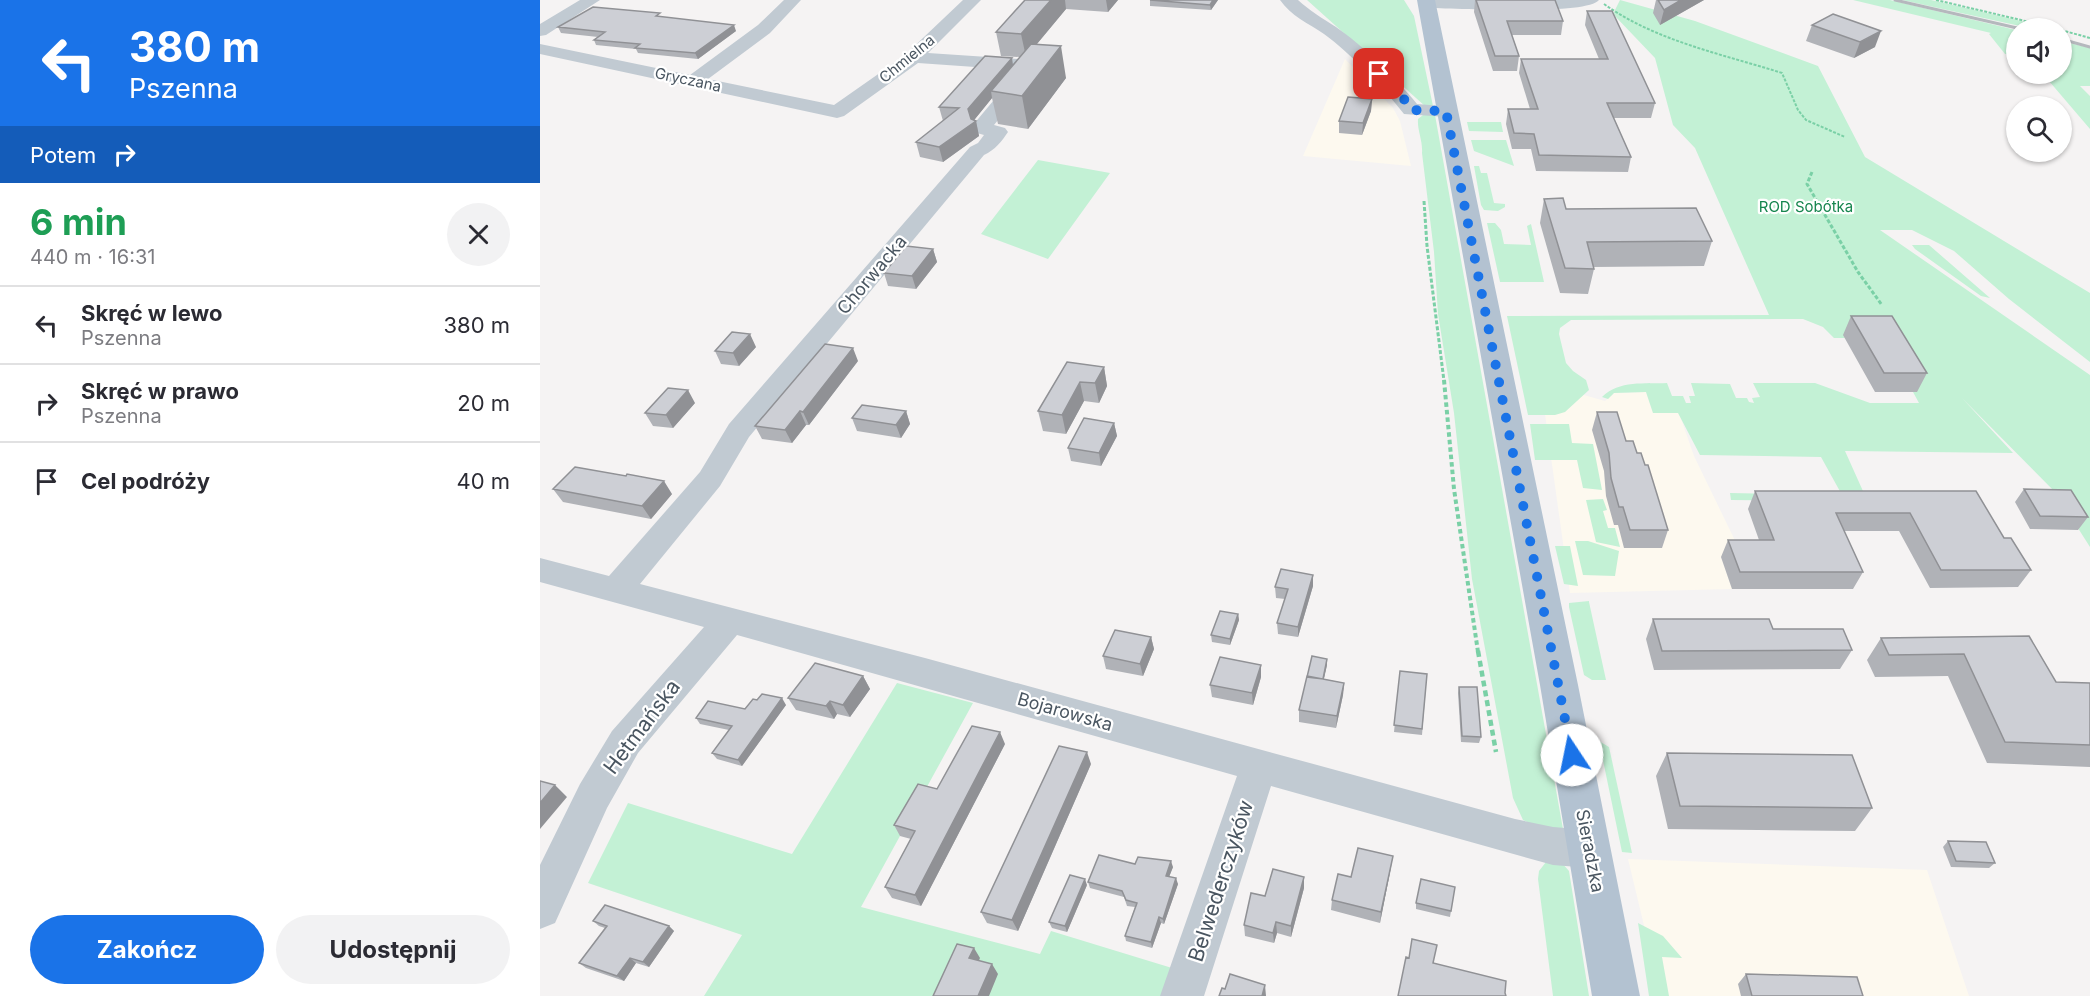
<!DOCTYPE html>
<html lang="pl">
<meta charset="utf-8">
<style>
:root{--surface:#fff;--page:#f2f2f3;--text:#2b2b33;--muted:#7c7c81;--line:#e1e1e2;--accent:#1a73e8}
body{margin:0;font-family:Inter,sans-serif;background:var(--page);color:var(--text);height:100vh;display:flex;flex-direction:column;font-size:22px;white-space:nowrap}
*{box-sizing:border-box;margin:0}
p{font-size:20px;color:var(--muted)}
.icon{flex:none;width:33px;height:33px;fill:none;stroke:currentColor;stroke-width:2;stroke-linecap:round;stroke-linejoin:round}
.map{position:relative;flex:1;overflow:hidden}
.details{display:flex;flex-direction:column;background:var(--surface);width:540px}
.details>*{flex:none}
.banner{background:#1a73e8;color:#fff;overflow:hidden}
.tools{position:absolute;left:1466px;top:18px;display:grid;gap:12px}
.tools a{display:grid;place-items:center;width:66px;height:66px;border-radius:50%;background:var(--surface);box-shadow:0 2px 4px #0004;font-size:30px}
.pin{position:absolute;display:grid;place-items:center;width:51px;height:51px;color:#fff;margin:-26px;border-radius:12px;box-shadow:0 3px 9px #0006}
.me{position:absolute;width:66px;margin:-33px;rotate:349deg;stroke-linejoin:round;filter:drop-shadow(0 0 4px #0008)}
.turn{display:flex;align-items:center;gap:21px;height:126px;padding:0 30px;font-size:27px}
.turn .icon{width:78px;height:78px;stroke-width:2.5}
.turn b{display:block;font-size:42px;line-height:51px}
.then{display:flex;align-items:center;height:57px;padding:0 30px;background:#0003;gap:12px;font-size:22px}
.round{display:grid;place-items:center;flex:none;width:63px;height:63px;border-radius:32px;background:var(--page)}
.summary{display:flex;align-items:center;justify-content:space-between;height:102px;padding:0 30px}
h1{font-size:36px;font-weight:700;line-height:45px;color:#1e9e55}
.button{display:flex;gap:12px;margin-top:auto;padding:12px 30px}
.button a{flex:1;height:69px;border-radius:36px;background:var(--accent);color:#fff;font-size:24px;font-weight:700;line-height:69px;text-align:center}
.button a+a{background:var(--page);color:var(--text)}
ul{padding:0;list-style:none}
li{display:flex;align-items:center;gap:18px;height:78px;padding:0 30px;border-top:2px solid var(--line)}
li div{flex:1}
li b{display:block;font-size:22px}
li em{font-style:normal}
main{display:flex;flex:1;min-height:0}
.map>svg:first-child{display:block}
</style>
<main>
<section class="details">
<div class="banner">
<div class="turn"><svg class="icon" aria-label="left" viewBox="0 0 24 24"><path d="M17 20v-9H6M10 6l-5 5 5 5"/></svg><div><b>380 m</b>Pszenna</div></div>
<div class="then">Potem<svg class="icon" aria-label="right" viewBox="0 0 24 24"><path d="M7 20v-9h11M14 6l5 5-5 5"/></svg></div>
</div>
<div class="summary"><div><h1>6 min</h1><p>440 m · 16:31</p></div><a class="round"><svg class="icon" aria-label="close" viewBox="0 0 24 24"><path d="M6 6l12 12M18 6L6 18"/></svg></a></div>
<ul>
<li><svg class="icon" aria-label="left" viewBox="0 0 24 24"><path d="M17 20v-9H6M10 6l-5 5 5 5"/></svg><div><b>Skręć w lewo</b><p>Pszenna</p></div><em>380 m</em></li>
<li><svg class="icon" aria-label="right" viewBox="0 0 24 24"><path d="M7 20v-9h11M14 6l5 5-5 5"/></svg><div><b>Skręć w prawo</b><p>Pszenna</p></div><em>20 m</em></li>
<li><svg class="icon" aria-label="arrive" viewBox="0 0 24 24"><path d="M6 21V4h12l-3 4 3 4H6"/></svg><div><b>Cel podróży</b></div><em>40 m</em></li>
</ul>
<div class="button"><a>Zakończ</a><a>Udostępnij</a></div>
</section>
<div class="map">
<svg width="1550" height="996" viewBox="0 0 1550 996">
<rect width="100%" height="100%" fill="#f5f3f3"/>
<path fill="#fdf9ef" d="M805 59 853 108 860 121 871 166 763 156Z
M1106 392 1113 413H1139L1154 456 1203 557H1181L1192 589 1030 593 1002 393H1037L1065 401 1074 393Z
M1088 859 1387 870 1429 996H1121Z"/>
<path fill="#c3f1d5" d="M767 0H864L874 16 893 106 886 107Z
M1080 0 1155 21 1278 66 1325 157 1550 293V362L1469 299 1414 251 1372 230H1340L1550 375V547L1515 492 1422 398 1473 453 1305 451 1331 509 1274 501 1191 500 1190 493 1302 495 1281 457 1160 455 1138 413H1113L1106 392 1074 393 1068 399 1062 397C1079 380 1105 384 1127 383L1132 396H1143L1146 403H1151L1149 396H1155L1151 383 1190 384 1196 398H1207L1209 402 1214 403 1212 398 1220 397 1213 383H1275L1330 403H1379L1373 392H1376L1304 335 1305 338H1294L1283 327 1263 319 1031 320 1020 328 1019 334 1026 363 1033 371 1046 380 1049 390 1025 412 1015 415H988L967 316 1229 315 1155 148 1133 125 1115 58 1073 14Z
M1313 0H1350L1476 30V55L1465 54 1449 34 1451 33Z
M1362 0H1391L1511 28H1489Z
M1521 41 1550 48V86H1540L1550 96V129L1503 74H1521Z
M883 115H895L1023 829 1006 831 983 820 973 798 932 579 914 413 898 314 894 252 882 153C883 141 877 130 878 119Z
M927 122H961L963 132 929 131Z
M931 140H966L974 166 934 151Z
M498 160 570 173 508 259 441 234Z
M934 166H939L941 173H947L954 203 965 204V207L958 211 944 210 941 205Z
M947 223H955L961 230 964 244 991 245 987 226 991 224 1004 282H960Z
M1372 245H1389L1450 298 1441 296 1375 249Z
M990 424H1029L1032 443 1053 444 1062 490 1043 488 1037 460H995Z
M1063 499 1067 510 1063 511 1068 528H1075L1080 547 1056 542 1046 500Z
M1035 541H1048L1079 551 1075 576 1043 575Z
M1015 546H1030L1038 586 1024 584Z
M1049 601V602L1066 680H1052L1044 675 1029 607V603Z
M357 683 433 703 321 907 500 954 511 931 632 968 622 996H164L202 935 48 883 88 803 252 854Z
M1059 741 1069 747 1092 853 1082 852Z
M1006 862 1022 863 1029 871 1049 996H1013L998 879 999 871Z
M1098 923 1123 936 1142 958 1122 957 1129 996H1109Z"/>
<g fill="none" stroke-linecap="round" stroke-linejoin="round">
<path stroke="#7ad0a6" stroke-width="2" stroke-dasharray="3 1.5" stroke-linecap="butt" d="M1396 0 1515 28
M1064 4C1116 41 1182 54 1242 73L1258 110 1266 120 1305 137
M1521 30 1550 38"/>
<path stroke="#7ad0a6" stroke-width="3" stroke-dasharray="4 2" stroke-linecap="butt" d="M1272 172 1267 184 1318 272 1342 305
M884 201 887 246 904 381"/>
<path stroke="#7ad0a6" stroke-width="4" stroke-dasharray="4.5 3" stroke-linecap="butt" d="M904 380 914 489 938 652"/>
<path stroke="#7ad0a6" stroke-width="4.5" stroke-dasharray="6 4" stroke-linecap="butt" d="M938 651 956 752"/>
<path fill="#c1cad2" fill-rule="evenodd" d="M40 0H60L6 35 0 36V24Z
M244 0H261L230 33 168 79 294 105 364 56 423 0H441L388 53 493 60 499 62 502 66 454 125 465 128 468 132C462 141 455 150 444 155L209 437 180 486 100 584 385 658 975 819 1013 827 1050 830 1064 836 1070 849 1064 862 1050 868 1013 865 731 786 664 996H620L697 776 197 635 98 753 67 808 15 923 0 929V865L40 784 72 731 164 627 0 582V558L69 576 160 472 189 424 430 147 438 143 444 135 437 133 433 125 479 70 378 63 304 116 297 118 0 54V44L150 75 218 25Z
M740 0H758C770 11 782 18 796 27 821 44 858 80 877 104L914 107 917 111 914 115 907 117 864 114C845 89 810 53 784 34 768 23 751 16 740 0Z
M880 0H1059C1047 16 912 8 886 8L880 7 878 3Z"/>
<path fill="#b3c2d1" fill-rule="evenodd" d="M877 0H895L1038 685 1100 996H1052L1000 685Z"/>
<path stroke="#b5b8bd" stroke-width="3" d="M1355 0 1477 28
M1521 39 1550 47"/>
</g>
<path fill="#b0b2b7" d="M485 0H578L568 12 526 9 497 44 526 78 488 129 458 124 452 98 434 120 436 121 439 136 403 162 380 157 376 142 403 121 399 107 473 65 480 57 461 56 456 32Z
M610 0H678L671 10 610 6Z
M935 0H1015L1023 21 1021 35H972L979 56 977 71H953L934 12Z
M1116 0H1164L1120 25 1113 13Z
M1047 11 1115 103 1111 118H1074L1091 157 1088 172 996 171 991 149H972L966 124 968 109H990L979 73 981 59H1059L1045 25Z
M122 17 196 31 158 59 98 53 96 49 56 45 54 40 58 37 21 33 18 27Z
M1272 25 1335 47 1314 58 1266 41Z
M832 99 831 111 822 135 799 133V121Z
M1004 199 1026 209 1172 241 1164 266 1053 267 1054 269 1048 294 1020 293 1000 223Z
M393 249 397 262 376 289 348 286 344 273Z
M1311 316 1387 373 1377 392H1335L1303 335Z
M216 347 199 366 181 364 175 351Z
M318 361 269 425H266L252 443 222 439 215 426Z
M527 362 564 367 567 386 559 403 544 401 526 434 503 431 498 411Z
M155 403 133 428 113 426 105 413Z
M366 411 370 424 361 438 317 431 312 418Z
M1057 412 1097 453 1128 530 1122 548H1084L1078 525H1074L1066 496 1064 471 1052 430Z
M574 423 577 436 561 466 531 461 528 448Z
M13 489 132 494 111 519 23 502Z
M1484 489 1548 517 1538 530 1490 529 1475 502Z
M1215 491H1436L1464 538 1491 570 1478 587 1390 588 1359 531H1304L1323 572 1313 589H1192L1181 557 1188 540H1219L1208 509Z
M773 575V586L758 637 738 634 737 623 745 599 736 598 735 587Z
M698 614 699 620 690 645 672 642 671 635Z
M1113 619 1233 629 1312 650 1300 669 1114 670 1106 639Z
M1489 636 1516 682 1550 683V767L1447 763 1408 676 1335 677 1327 660 1341 638Z
M611 637 614 649 603 676 566 669 563 656Z
M787 665 784 679 804 683 803 695 796 728 759 722V710Z
M860 671 887 674 882 735 854 732Z
M323 676 330 689 310 717 297 714 294 719 256 710 248 698Z
M721 677 713 705 672 697 670 685Z
M919 687 941 737 939 743 921 742 918 693Z
M217 700 246 705 202 766 177 759 172 753 189 730 160 724 156 718 205 709Z
M465 744 381 906 352 898 345 887 371 839 360 836 354 825 397 789Z
M1127 753 1332 808 1315 831 1128 829 1116 776Z
M551 764 478 931 447 923 441 912Z
M1408 841 1455 863 1449 868 1411 867 1403 847Z
M595 864 633 867 629 877 638 884 624 924 621 923 612 948 586 941 585 936 595 907 587 906 584 897 550 888 548 882Z
M851 867 840 923 791 910 792 900 811 877Z
M764 877V888L751 937 737 933 734 943 705 936 704 925 725 896Z
M547 885 527 932 512 928 509 922Z
M915 887 910 917 876 909V903Z
M53 921 129 926 134 931 109 967 96 963 84 981 46 968 39 963 65 928 59 926Z
M1206 974 1323 996H1201L1198 984Z"/>
<path fill="#909195" d="M511 0H525L526 9 486 57 481 34Z
M566 0H578L568 12Z
M673 0H678L671 10 670 5Z
M1141 0H1164L1120 25 1124 10Z
M194 25 196 31 158 59 155 53Z
M1341 31 1335 47 1314 58 1320 42Z
M521 46 526 78 488 129 482 96Z
M472 58 474 72 451 91 452 98 431 124 428 109Z
M832 99 831 111 822 135 823 123Z
M436 121 439 136 403 162 399 147Z
M393 249 397 262 376 289 372 276Z
M210 334 216 347 199 366 193 353Z
M313 348 318 361 269 425 263 412Z
M564 367 567 386 559 403 555 383Z
M540 382 544 401 526 434 522 415Z
M148 390 155 403 133 428 126 415Z
M260 411 266 425 252 443 245 430Z
M366 411 370 424 361 438 356 425Z
M574 423 577 436 561 466 559 453Z
M124 481 132 494 111 519 102 506Z
M773 575V586L758 637V627Z
M698 614 699 620 690 645V639Z
M611 637 614 649 603 676 600 664Z
M787 659V665L782 686V679Z
M721 665V677L713 705 712 693Z
M323 676 330 689 310 717 303 705Z
M804 683 803 695 796 728 797 716Z
M242 698 246 705 202 766 198 760Z
M290 701 297 714 294 719 286 706Z
M460 732 465 744 381 906 375 895Z
M547 752 551 764 478 931 472 920Z
M15 785 27 797 0 829V803Z
M853 856 851 867 840 923 841 912Z
M631 861 633 867 627 882 626 876Z
M764 877V888L751 937V926Z
M636 878 638 884 624 924 623 919Z
M545 879 547 885 527 932 525 926Z
M619 917 621 923 612 948 611 942Z
M736 922 737 933 734 943 733 933Z
M129 926 134 931 109 967 103 962Z
M434 948 440 958 435 969 429 958Z
M90 958 96 963 84 981 77 976Z
M452 964 458 974 449 996H438Z
M725 985 726 996H722Z"/>
<path fill="#cdcfd5" stroke="#909195" stroke-width="1.5" d="M485 0H511L481 34 456 32Z
M610 0H673L670 5Z
M936 0H1015L1023 21H967L979 56H955Z
M1118 0H1141L1124 10Z
M53 7 120 13 116 16 194 25 155 53 95 48 100 44 54 40 65 32 18 27Z
M1047 11H1072L1115 103H1067L1091 157 999 155 994 134 974 133 968 109H998L981 59H1068Z
M1293 14 1341 31 1320 42 1272 25Z
M491 44 521 46 482 96 451 91Z
M445 56 472 58 428 109 431 119 436 121 399 147 376 142 419 108 399 107Z
M808 97 832 99 823 123 799 121Z
M1023 198 1026 209 1156 208 1172 241 1047 242 1054 269 1025 268 1004 199Z
M366 246 393 249 372 276 344 273Z
M1311 316H1352L1387 373H1344Z
M192 332 210 334 193 353 175 351Z
M285 344 313 348 263 412 260 411 245 430 215 426Z
M527 362 564 367 555 383 540 382 522 415 498 411Z
M128 388 148 390 126 415 105 413Z
M322 405 366 411 356 425 312 418Z
M1057 412H1077L1086 441H1093L1097 453H1101L1105 465H1108L1128 530H1090L1083 507H1079L1071 478 1069 453Z
M544 418 574 423 559 453 528 448Z
M35 467 86 476 87 474 124 481 102 506 13 489Z
M1484 489 1531 490 1548 517 1500 516Z
M1215 491H1436L1464 538H1471L1491 570H1401L1370 513H1296L1323 572H1200L1188 540H1234Z
M741 569 773 575 758 627 737 623 748 589 735 587Z
M680 611 698 614 690 639 671 635Z
M1113 619H1229L1233 629H1303L1312 650 1122 651Z
M575 630 611 637 600 664 563 656Z
M1489 636 1516 682 1550 683V745L1465 742 1424 654 1349 655 1341 638Z
M772 656 787 659 783 679 767 677Z
M680 657 721 665 712 693 670 685Z
M275 663 323 676 303 705 290 701 286 706 248 698Z
M860 671 887 674 882 729 854 725Z
M767 676 804 683 797 716 759 710Z
M919 687H937L941 737 922 736Z
M222 694 242 698 198 760 172 753 192 726 156 718 168 701 205 709 213 699 217 700Z
M432 726 460 732 375 895 345 887 375 831 354 825 378 784 397 789Z
M519 746 547 752 472 920 441 912Z
M1127 753 1312 755 1332 808 1140 806Z
M0 781 15 785 0 803Z
M1408 841 1446 842 1455 863 1416 861Z
M818 848 853 856 841 912 792 900 798 874 811 877Z
M559 855 595 864 598 857 631 861 626 876 636 878 623 919 619 917 611 942 585 936 597 903 586 900 582 891 548 882Z
M733 869 764 877 751 926 736 922 733 933 704 925 711 893 725 896Z
M530 875 545 879 525 926 509 922Z
M881 879 915 887 911 911 876 903Z
M65 905 129 926 103 962 90 958 77 976 39 963 67 926 53 921Z
M872 939 897 945 893 963 966 981 965 993 966 996H858L866 957 869 958Z
M417 944 434 948 429 958 452 964 438 996H393Z
M690 974 725 985 722 996H679L682 988 685 989Z
M1206 974 1317 977 1323 996H1212Z"/>
<g fill="none" stroke-linecap="round" stroke-linejoin="round">
<path stroke="#1a73e8" stroke-width="10" stroke-dasharray="0 18" d="M839 74 862 96 871 110 906 111 1032 755"/>
</g>
<g text-anchor="middle" stroke-width="4.5" stroke-linejoin="round" paint-order="stroke">
<g font-size="15" fill="#4a5661" stroke="#fff">
<text transform="translate(367 59) rotate(-39)" y="5">Chmielna</text>
<text transform="translate(148 80) rotate(12)" y="5">Gryczana</text>
</g>
<g font-size="15" fill="#17864f" stroke="#fff">
<text x="1266" y="212">ROD Sobótka</text>
</g>
<g font-size="18" fill="#4a5661" stroke="#fff">
<text transform="translate(332 275) rotate(-50)" y="6">Chorwacka</text>
<text transform="translate(525 712) rotate(16)" y="6">Bojarowska</text>
<text transform="translate(1050 851) rotate(79)" y="6">Sieradzka</text>
</g>
<g font-size="21" fill="#4a5661" stroke="#fff">
<text transform="translate(102 727) rotate(-53)" y="7">Hetmańska</text>
<text transform="translate(681 881) rotate(-72)" y="7">Belwederczyków</text>
</g>
</g>
</svg>
<div class="tools">
<a><svg class="icon" aria-label="sound" viewBox="0 0 24 24"><path d="M4 9h4l5-4v14l-5-4H4zM17 9q2 3 0 6"/></svg></a>
<a><svg class="icon" aria-label="search" viewBox="0 0 24 24"><circle cx="10" cy="10" r="6"/><path d="M15 15l6 6"/></svg></a>
</div>
<div class="pin" style="left:839px;top:74px;background:#d93025"><svg class="icon" aria-label="arrive" viewBox="0 0 24 24"><path d="M6 21V4h12l-3 4 3 4H6"/></svg></div>
<svg class="me" style="left:1032px;top:755px" viewBox="-20 -20 40 40"><circle r="19" fill="#fff"/><path d="M0-13L10 11 0 6-10 11z" fill="#1a73e8"/></svg>
</div>
</main>
